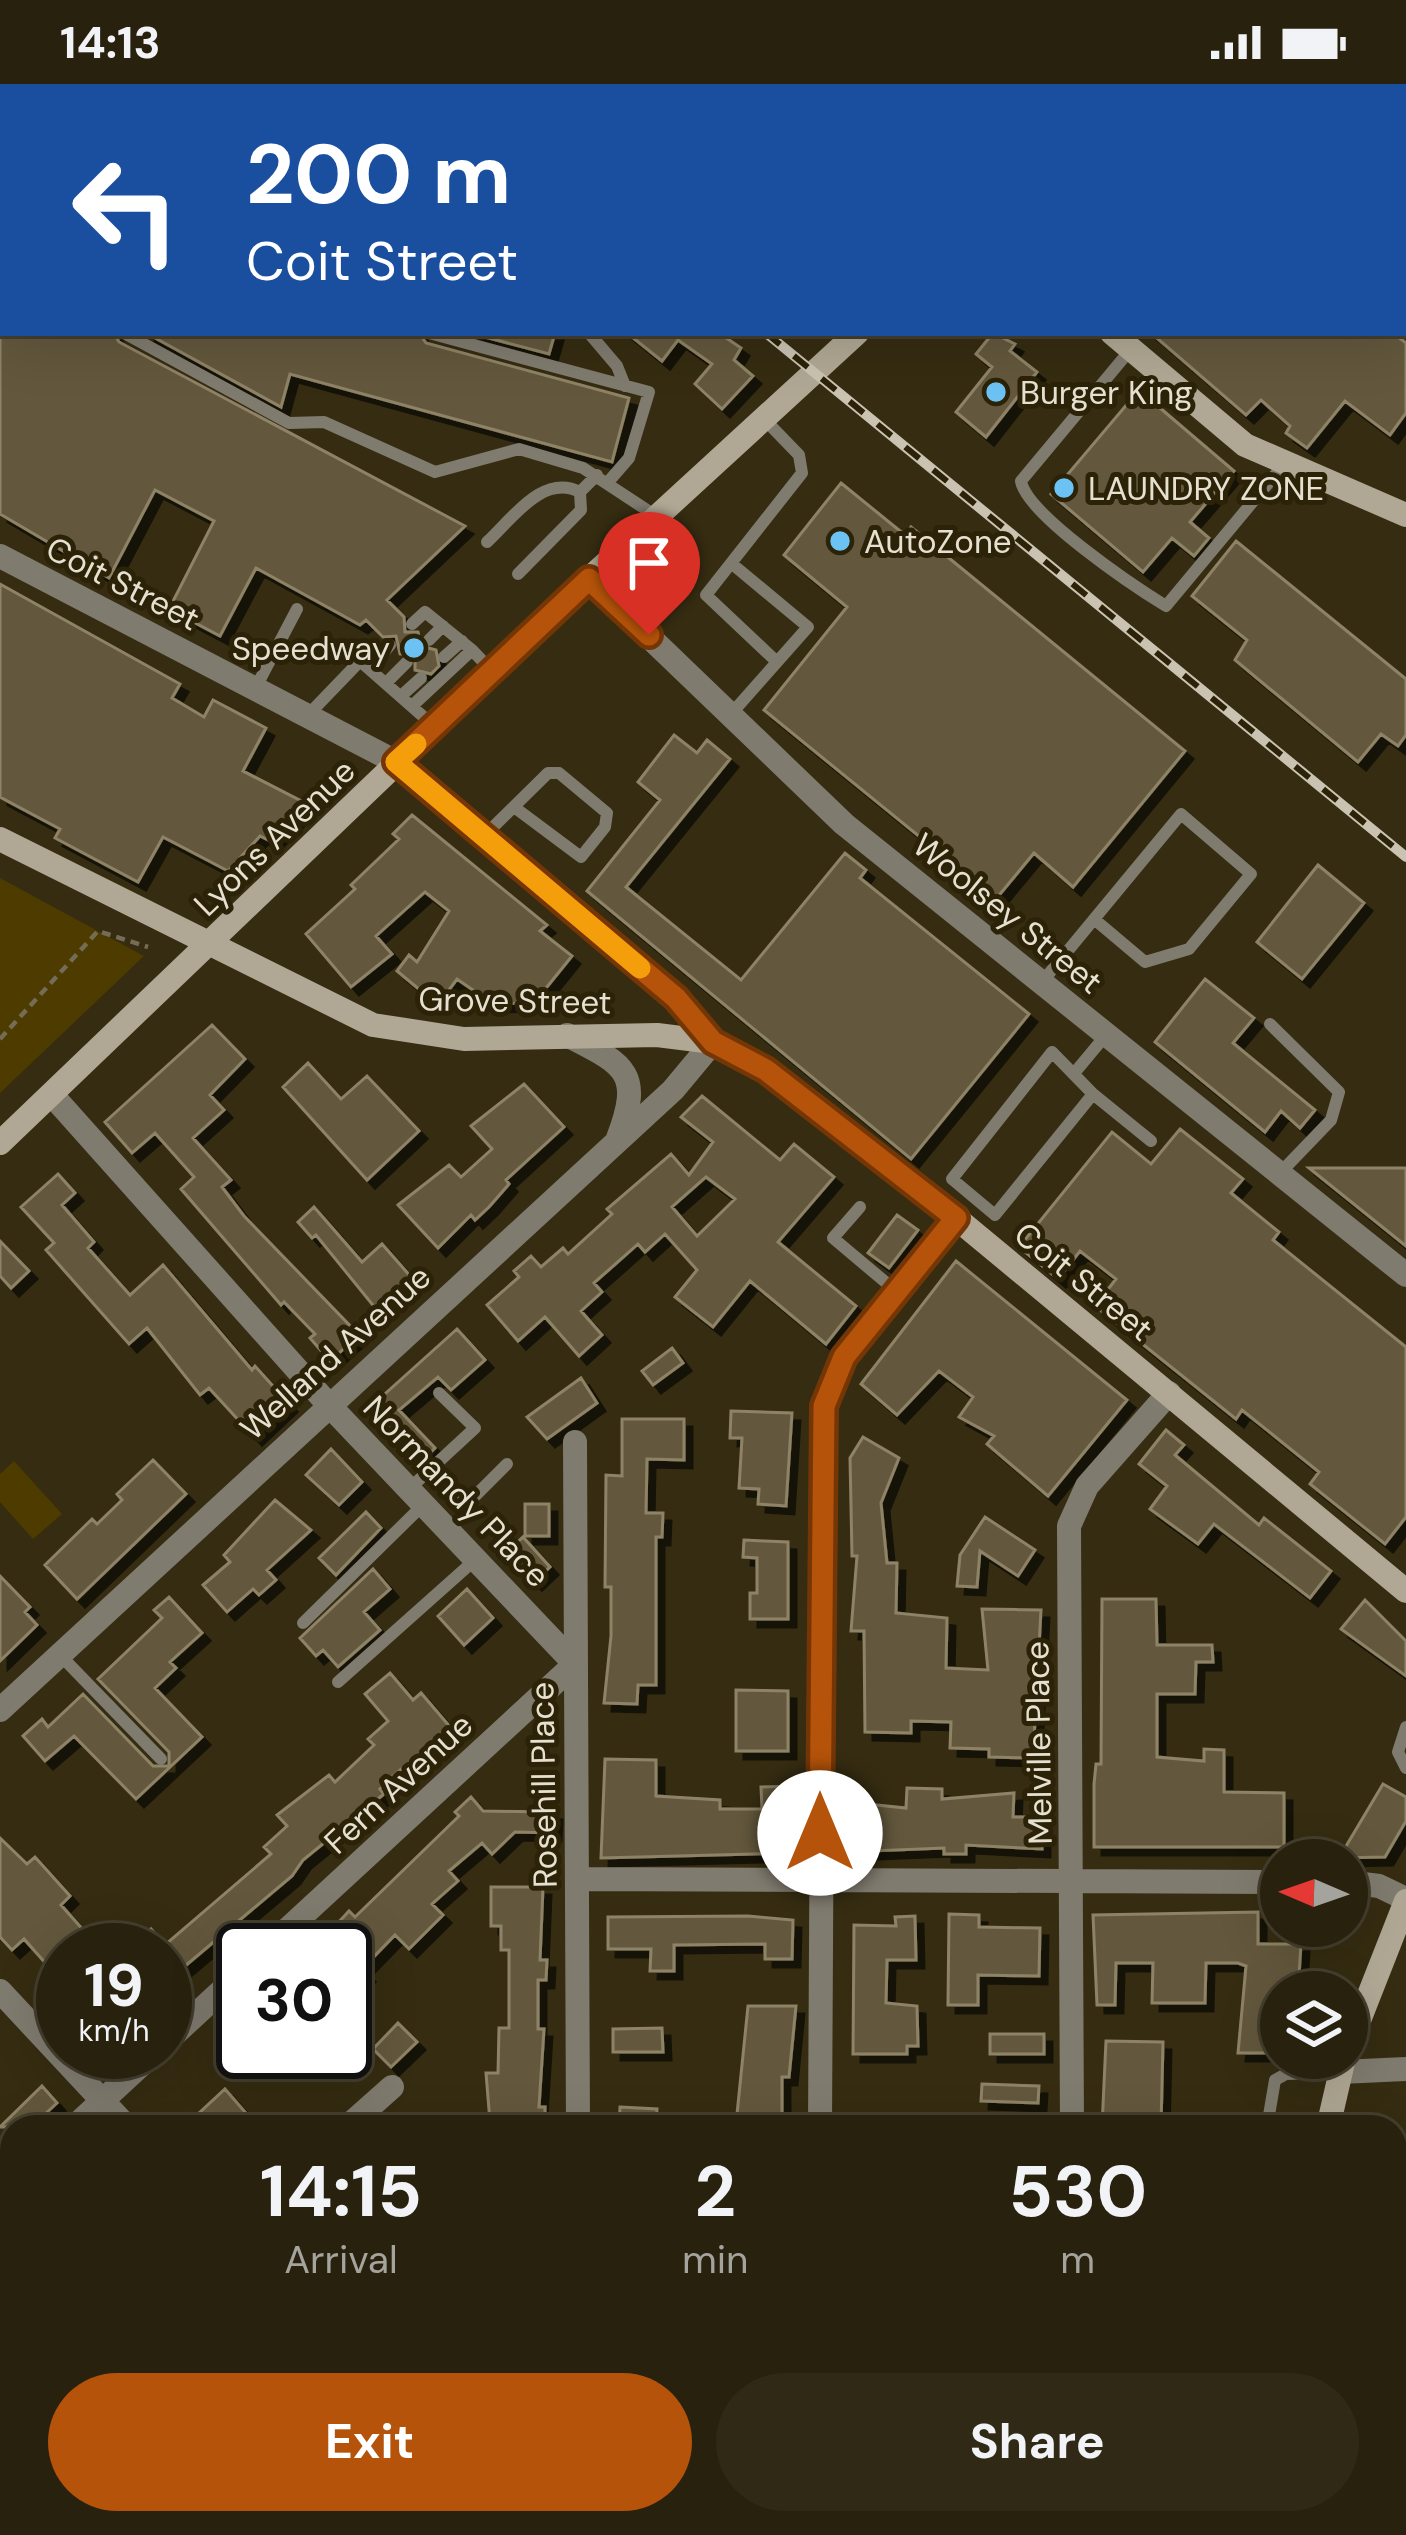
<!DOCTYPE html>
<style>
:root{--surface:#28210d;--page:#302916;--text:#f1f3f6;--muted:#a5a39d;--line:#443e2e;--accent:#b45309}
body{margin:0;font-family:"DM Sans",sans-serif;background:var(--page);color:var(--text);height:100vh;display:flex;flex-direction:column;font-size:45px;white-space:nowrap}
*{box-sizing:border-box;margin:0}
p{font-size:39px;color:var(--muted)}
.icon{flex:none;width:66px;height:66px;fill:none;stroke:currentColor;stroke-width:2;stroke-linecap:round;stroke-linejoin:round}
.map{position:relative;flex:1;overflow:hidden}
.drawer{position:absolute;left:0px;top:2031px;width:1407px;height:420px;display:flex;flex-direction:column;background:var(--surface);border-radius:36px 36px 0 0;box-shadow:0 12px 48px #0002,0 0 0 3px var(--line)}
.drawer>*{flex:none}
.hud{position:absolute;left:0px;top:0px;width:1407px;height:252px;box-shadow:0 12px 48px #0002,0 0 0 3px var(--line);background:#1a4fa0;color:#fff;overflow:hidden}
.needle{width:78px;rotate:272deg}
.fabs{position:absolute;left:1260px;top:1755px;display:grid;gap:24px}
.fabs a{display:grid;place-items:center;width:108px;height:108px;border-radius:50%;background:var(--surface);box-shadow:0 12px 48px #0002,0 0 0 3px var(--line);font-size:60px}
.speed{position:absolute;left:36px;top:1839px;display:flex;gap:24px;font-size:60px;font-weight:700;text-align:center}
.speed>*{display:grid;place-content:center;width:156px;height:156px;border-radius:50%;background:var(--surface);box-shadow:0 12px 48px #0002,0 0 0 3px var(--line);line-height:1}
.speed small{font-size:30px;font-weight:400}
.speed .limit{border:6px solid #111;border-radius:18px;background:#fff;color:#111}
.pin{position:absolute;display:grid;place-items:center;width:102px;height:102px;color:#fff;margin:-123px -51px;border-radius:50% 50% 50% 0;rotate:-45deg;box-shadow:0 0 12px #0007}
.pin .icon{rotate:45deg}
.me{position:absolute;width:132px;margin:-66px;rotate:0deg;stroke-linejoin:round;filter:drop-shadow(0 0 9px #0008)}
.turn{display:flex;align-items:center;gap:42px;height:252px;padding:0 48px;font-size:54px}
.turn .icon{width:156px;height:156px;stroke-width:2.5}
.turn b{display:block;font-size:84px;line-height:102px}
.eta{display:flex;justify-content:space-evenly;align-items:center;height:204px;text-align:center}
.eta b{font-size:72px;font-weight:700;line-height:84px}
.action{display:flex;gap:24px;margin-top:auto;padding:24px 48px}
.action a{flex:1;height:138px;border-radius:72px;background:var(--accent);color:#fff;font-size:48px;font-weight:700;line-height:138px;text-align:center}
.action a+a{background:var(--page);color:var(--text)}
.status{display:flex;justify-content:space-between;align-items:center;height:84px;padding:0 60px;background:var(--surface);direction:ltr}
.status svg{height:33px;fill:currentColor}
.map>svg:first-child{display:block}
</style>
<div class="status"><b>14:13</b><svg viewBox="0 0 49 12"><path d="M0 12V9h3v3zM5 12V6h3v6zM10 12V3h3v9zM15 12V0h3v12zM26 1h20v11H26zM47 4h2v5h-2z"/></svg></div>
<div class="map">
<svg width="1406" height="2451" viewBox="0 0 1406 2451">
<defs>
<filter id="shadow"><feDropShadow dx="8" dy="8" stdDeviation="0" flood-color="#0009"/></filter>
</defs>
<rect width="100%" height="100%" fill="#352c11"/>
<path fill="#4d3b00" d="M0 794 144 872 0 1009Z
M14 1377 62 1430 33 1455 0 1418V1390Z"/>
<path fill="#64593d" stroke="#8e8366" stroke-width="3" fill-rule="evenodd" filter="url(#shadow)" d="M0 249H114L119 258 465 442 387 516 404 533 405 548H418L421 562 436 566 439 582 431 590 415 586V572L400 570 396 552 383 553 366 536 360 541 256 484 220 552 169 525 214 437 155 406 109 494 0 430Z
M146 249H419L426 259 629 314 612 378 290 290 281 323Z
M470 249H555L549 270Z
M627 249H719L741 264 734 276 753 292 722 325 695 300 712 280 678 256 662 277Z
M993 249 1015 260 1010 267 1037 288 986 353 956 328 992 283 976 270Z
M1151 249H1393L1406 259V329L1390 351 1345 317 1307 364 1286 349 1290 342 1261 316 1246 331Z
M1139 306 1234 387 1190 438 1209 454 1194 472 1172 454 1143 488 1051 410Z
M841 399 905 451 911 443 1185 667 1073 803 1034 769 996 815 764 626 847 523 784 471Z
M1236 457 1406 595V651L1398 662 1381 650 1358 678 1235 576 1247 556 1192 512Z
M0 500 180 600 172 614 204 633 213 616 266 644 243 687 309 721 272 758 260 752 228 787 163 753 138 798 55 754 60 745 0 713Z
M674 651 697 669 707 656 730 675 626 803 741 896 845 769 866 786 860 794 1029 930 911 1075 587 807 660 716 638 698Z
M412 731 547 841 540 847 572 872 534 919 493 920 457 895 438 921 397 887 409 871 417 878 449 827 425 808 376 852 392 870 351 903 306 850 355 805 351 801 399 755 393 750Z
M1318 781 1364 819 1302 895 1257 858Z
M1205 895 1254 934 1233 959 1315 1026 1300 1044 1281 1027 1265 1048 1155 958Z
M212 941 245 975 210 1011 224 1026 193 1054 231 1096 222 1103 244 1132 359 1251 330 1277 310 1254 315 1250 284 1218 281 1221 181 1105 194 1093 155 1049 132 1069 105 1038Z
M308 979 341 1015 367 992 419 1047 367 1096 283 1003Z
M524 1000 564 1043 506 1096 509 1100 489 1123 475 1136 471 1131 438 1164 398 1121 449 1081 461 1093 492 1065 471 1042Z
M702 1012 780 1076 794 1060 834 1093 778 1158 856 1222 826 1260 750 1197 713 1243 675 1213 697 1186 665 1150 645 1168 638 1160 594 1199 602 1208 581 1227 602 1251 579 1272 545 1233 518 1257 487 1221 519 1193 514 1187 531 1172 541 1183 563 1164 568 1170 612 1130 607 1125 671 1070 689 1091 713 1058 681 1033ZM706 1093 735 1115 697 1152 672 1123Z
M1180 1045 1243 1095 1231 1109 1279 1148 1273 1156 1406 1263V1433L1385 1460 1310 1400 1319 1388 1242 1326 1236 1335 1095 1222 1116 1195 1080 1167 1058 1195 1019 1163 1112 1048 1151 1080Z
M1309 1084H1406V1162Z
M58 1090 75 1109 62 1121 94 1158 88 1164 130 1211 163 1181 252 1286 255 1282 289 1320 254 1353 209 1304 200 1311 147 1244 129 1260 46 1166 54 1159 21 1123Z
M314 1123 362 1178 382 1160 411 1193 380 1230 316 1151 312 1154 298 1138Z
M897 1131 918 1146 889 1184 868 1169Z
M0 1157 29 1187 11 1204 0 1192Z
M956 1177 1127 1316 1048 1412 987 1360 994 1352 959 1333 973 1313 939 1287 897 1331 861 1300Z
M457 1245 485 1276 451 1306 438 1293 399 1326 435 1364 419 1380 367 1326Z
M672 1264 683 1279 653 1301 642 1287Z
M581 1294 597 1319 547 1355 527 1333Z
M731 1327 792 1329 786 1422 758 1420 759 1405 739 1404 742 1354H730Z
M622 1335H684V1376L647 1375 646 1429H663L662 1453H656V1601H638L637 1620 604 1619 611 1552V1503H605L606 1391 622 1392Z
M1166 1346 1184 1361 1175 1371 1259 1441 1264 1434 1331 1487 1310 1514 1214 1440 1198 1460 1150 1425 1167 1402 1139 1380Z
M863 1353 899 1374 881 1419 887 1479H897L896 1529 947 1534 946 1584 988 1586 982 1525 1041 1526 1033 1674 989 1673V1665L950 1664 951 1638 911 1637V1649L865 1648 864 1547H851L857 1472H852L850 1374Z
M331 1365 362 1398 339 1421 306 1391Z
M153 1376 186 1410 77 1515 45 1481 92 1435 97 1440 122 1416 117 1410Z
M275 1416 311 1446 267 1486 276 1496 259 1511 253 1505 227 1528 203 1501 230 1478 224 1471Z
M525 1420H549V1452H525Z
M366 1428 381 1444 336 1491 319 1474Z
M985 1433 1035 1466 1018 1492 980 1467 977 1503 957 1502 960 1471Z
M523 1453 550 1483 534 1498 507 1468Z
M744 1456 788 1458V1535H750V1509H757V1474L743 1473Z
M373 1485 390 1505 364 1528 380 1546 338 1583 323 1566 316 1572 300 1554Z
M0 1492 30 1523 25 1528 37 1541 0 1577Z
M467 1505 493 1534 464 1561 438 1532Z
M169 1513 202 1549 170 1578 176 1584 155 1604 202 1653 136 1715 74 1652 45 1677 23 1652 42 1635 48 1643 83 1610 153 1682H169V1668L98 1595 162 1534 154 1526Z
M1102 1515H1156L1157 1561H1212L1213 1578H1196L1195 1610H1157V1673L1204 1677V1665L1224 1666V1708L1284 1709V1763H1094V1700L1096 1680H1101Z
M1365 1516 1406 1557V1592L1341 1545Z
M390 1589 413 1616 421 1609 451 1644 394 1691 380 1705 384 1710 303 1776 292 1792 165 1899V1866H129L151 1845 165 1861 271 1770 264 1763 287 1742 277 1731 329 1691 335 1698 374 1661 368 1655 388 1637 365 1610Z
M736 1606 788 1607V1667H736Z
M605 1675 656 1676V1712L720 1716V1725H762L761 1703 796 1702 797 1769 601 1774Z
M1383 1700 1406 1713V1737L1385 1773 1339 1774Z
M907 1704 942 1705V1715L1014 1709 1013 1733H1042V1765L966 1761V1770H944V1764L847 1768 848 1718 906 1724Z
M471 1713 483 1727 554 1728 553 1749 515 1748 492 1770 482 1759 449 1787 458 1797 432 1820 443 1831 409 1865 395 1851 362 1885 367 1890 345 1912V1866H313L349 1827 355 1833 459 1732 455 1728Z
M0 1754 27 1780 35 1773 70 1812 61 1821 101 1866H63V1899L24 1855 12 1866 0 1853Z
M491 1803H543L540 1876H547L546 1896H538V1945H544L539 2023H545V2043L490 2038 486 1989H498L499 1944H509V1866H501V1842H491Z
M1258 1828V1860H1301L1298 1908H1281V1969H1238L1246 1882 1238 1879H1206L1205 1919H1152L1153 1879H1116L1115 1921H1097L1093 1831Z
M949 1830 979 1831V1843L1040 1844 1039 1892 978 1891V1921H948Z
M748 1832 793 1836 792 1875H765V1860L674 1861V1887H650L651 1865H608V1833Z
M915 1832 916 1876H887L886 1919 917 1922 918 1962H907V1970H853L854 1841 896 1842 895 1833Z
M748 1922H796L789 1993H782V2030H737Z
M398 1939 417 1958 391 1983 373 1965Z
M662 1944 663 1968H613V1945Z
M990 1950H1044V1970H990Z
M1106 1957 1163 1958 1161 2043H1102Z
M982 2000 1039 2002 1038 2019 981 2017Z
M42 2002 57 2019 31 2043H0Z
M225 2005 258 2043H184Z
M620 2023 657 2025 656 2043H619Z"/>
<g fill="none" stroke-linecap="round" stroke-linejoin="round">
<path stroke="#746c55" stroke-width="4.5" stroke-dasharray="9 6" stroke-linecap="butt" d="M0 955 98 847 148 863"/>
<path stroke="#807b6f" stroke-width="12" d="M618 0 621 3
M991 0 994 3
M1358 0 1362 3
M736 3 739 0
M1009 3 1011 0
M1379 3 1382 0
M0 25 3 37
M124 249 289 339 324 338 435 388 519 365 583 384 656 432
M429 249 649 308 629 374 609 397
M589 249 617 282 625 302
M1131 265 1021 397C1026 430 1135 503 1166 522L1285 379
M487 458C513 434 543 389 580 408L597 391
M731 479 808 543 777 578
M518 490 581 426 580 408
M412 540 425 528 472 566
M429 556 443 542
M444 573 462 557
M370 585 390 561
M386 599 407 578
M255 605 297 525
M401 612 421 594
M412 622 472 566 492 587
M731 630 777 578 706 511 802 389 799 371 764 335
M308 631 360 577 434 642
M485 751 548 689H559L607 729 605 743 581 773 514 723
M1042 898 1181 730 1251 790 1189 865 1145 878 1094 835
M1270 940 1339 1008 1331 1036 1280 1089
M1052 968 1093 1010 995 1131 952 1095Z
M1076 987 1106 951
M1093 1010 1151 1057
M860 1123 833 1154 896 1207
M428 1387 463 1424 507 1380
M409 1405 475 1344 439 1309
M303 1539 423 1421
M60 1571 161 1675
M338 1598 476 1475
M1406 1643 1398 1668 1406 1684
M1267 2043 1275 1996 1286 1990 1340 1988"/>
<path stroke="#807b6f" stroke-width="24" d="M1279 0 1283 3
M1404 94 1406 96
M0 472 396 678
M589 495 844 740 1406 1191
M567 951C623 980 644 987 618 1054
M52 1011 327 1319 575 1580 265 1866
M575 1358 578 2043
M0 1626 673 1006 713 958
M577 1795 1281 1798
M1347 1798 1379 1802 1406 1815
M0 1907 127 2043
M165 1959 243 1887
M1340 1988 1406 1985
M74 2043 155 1968
M347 2043 392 2003
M820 2043 824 1322 844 1273 956 1134
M1072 2043 1069 1442 1087 1402 1169 1309
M0 2112 12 2100
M1395 2234 1406 2233
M0 2280 12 2292
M151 2439 162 2451
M557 2439 560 2451
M820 2439 821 2451
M413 2451 441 2439
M1071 2451V2439"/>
<path stroke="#807b6f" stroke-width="24" d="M396 678 676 914 713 958"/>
<path stroke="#b0a894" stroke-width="24" d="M1111 3 1113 0
M1112 249 1245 361 1406 431
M0 755 373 941 464 955 657 951 713 958 766 985 956 1134 1406 1507
M0 1059 589 495 857 249
M1347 1967 1406 1817
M1328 2043 1344 1974
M1322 2439 1323 2451"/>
<defs>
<path id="rail" d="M457 0 460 3
M766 249 1406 773"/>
</defs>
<use href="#rail" stroke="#cac3b2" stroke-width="10"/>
<use href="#rail" stroke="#2b2207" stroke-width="6" stroke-dasharray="18" stroke-linecap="butt"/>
</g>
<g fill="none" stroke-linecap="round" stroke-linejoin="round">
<defs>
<path id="route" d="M649 551 589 495 396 678 676 914 713 958 766 986 956 1134 844 1273 824 1322 820 1749"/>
</defs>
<use href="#route" stroke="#753606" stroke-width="30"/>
<use href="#route" stroke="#b45309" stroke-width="21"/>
<path stroke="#f59e0b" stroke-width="21" d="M416 660 396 678 640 884"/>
</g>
<g fill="#6cc2f3" stroke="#2b2207" stroke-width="4.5">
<circle cx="996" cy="308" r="12"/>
<circle cx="1064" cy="404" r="12"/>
<circle cx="840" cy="457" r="12"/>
<circle cx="414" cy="564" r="12"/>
</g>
<g text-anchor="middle" stroke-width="10" stroke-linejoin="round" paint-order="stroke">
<g font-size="33" fill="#e6e0d0" stroke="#2b2207" text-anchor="start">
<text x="1020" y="320">Burger King</text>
<text x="1088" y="416">LAUNDRY ZONE</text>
<text x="864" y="469">AutoZone</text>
<text x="390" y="576" text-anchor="end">Speedway</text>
</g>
<g font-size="33" fill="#e6e0d0" stroke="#2b2207">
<text transform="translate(123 499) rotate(27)" y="12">Coit Street</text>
<text transform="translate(274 753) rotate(-44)" y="12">Lyons Avenue</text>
<text transform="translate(1008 829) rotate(39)" y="12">Woolsey Street</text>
<text transform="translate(515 916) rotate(1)" y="12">Grove Street</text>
<text transform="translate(1084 1197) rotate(39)" y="12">Coit Street</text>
<text transform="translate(335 1268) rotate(-42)" y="12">Welland Avenue</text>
<text transform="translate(457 1407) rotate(46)" y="12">Normandy Place</text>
<text transform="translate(1038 1659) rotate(-91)" y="12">Melville Place</text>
<text transform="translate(398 1699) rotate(-43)" y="12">Fern Avenue</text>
<text transform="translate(543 1701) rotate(-91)" y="12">Rosehill Place</text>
</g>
</g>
</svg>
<div class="fabs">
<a><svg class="needle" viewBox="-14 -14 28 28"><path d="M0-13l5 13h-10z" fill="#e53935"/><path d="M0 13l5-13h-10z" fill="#a5a39d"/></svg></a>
<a><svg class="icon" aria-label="layers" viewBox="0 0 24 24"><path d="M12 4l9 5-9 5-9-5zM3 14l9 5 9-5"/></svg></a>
</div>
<div class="speed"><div>19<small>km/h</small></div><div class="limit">30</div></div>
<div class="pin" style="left:649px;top:551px;background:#d93025"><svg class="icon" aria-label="arrive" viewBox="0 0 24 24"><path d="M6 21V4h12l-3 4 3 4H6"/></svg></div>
<svg class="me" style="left:820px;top:1749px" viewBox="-20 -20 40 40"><circle r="19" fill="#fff"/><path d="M0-13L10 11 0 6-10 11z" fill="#b45309"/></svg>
<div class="hud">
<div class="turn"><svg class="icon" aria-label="left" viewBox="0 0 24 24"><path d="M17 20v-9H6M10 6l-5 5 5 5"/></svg><div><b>200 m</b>Coit Street</div></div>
</div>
<section class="drawer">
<div class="eta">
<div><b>14:15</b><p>Arrival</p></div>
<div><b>2</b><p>min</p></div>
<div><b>530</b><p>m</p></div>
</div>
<div class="action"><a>Exit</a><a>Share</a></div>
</section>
</div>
